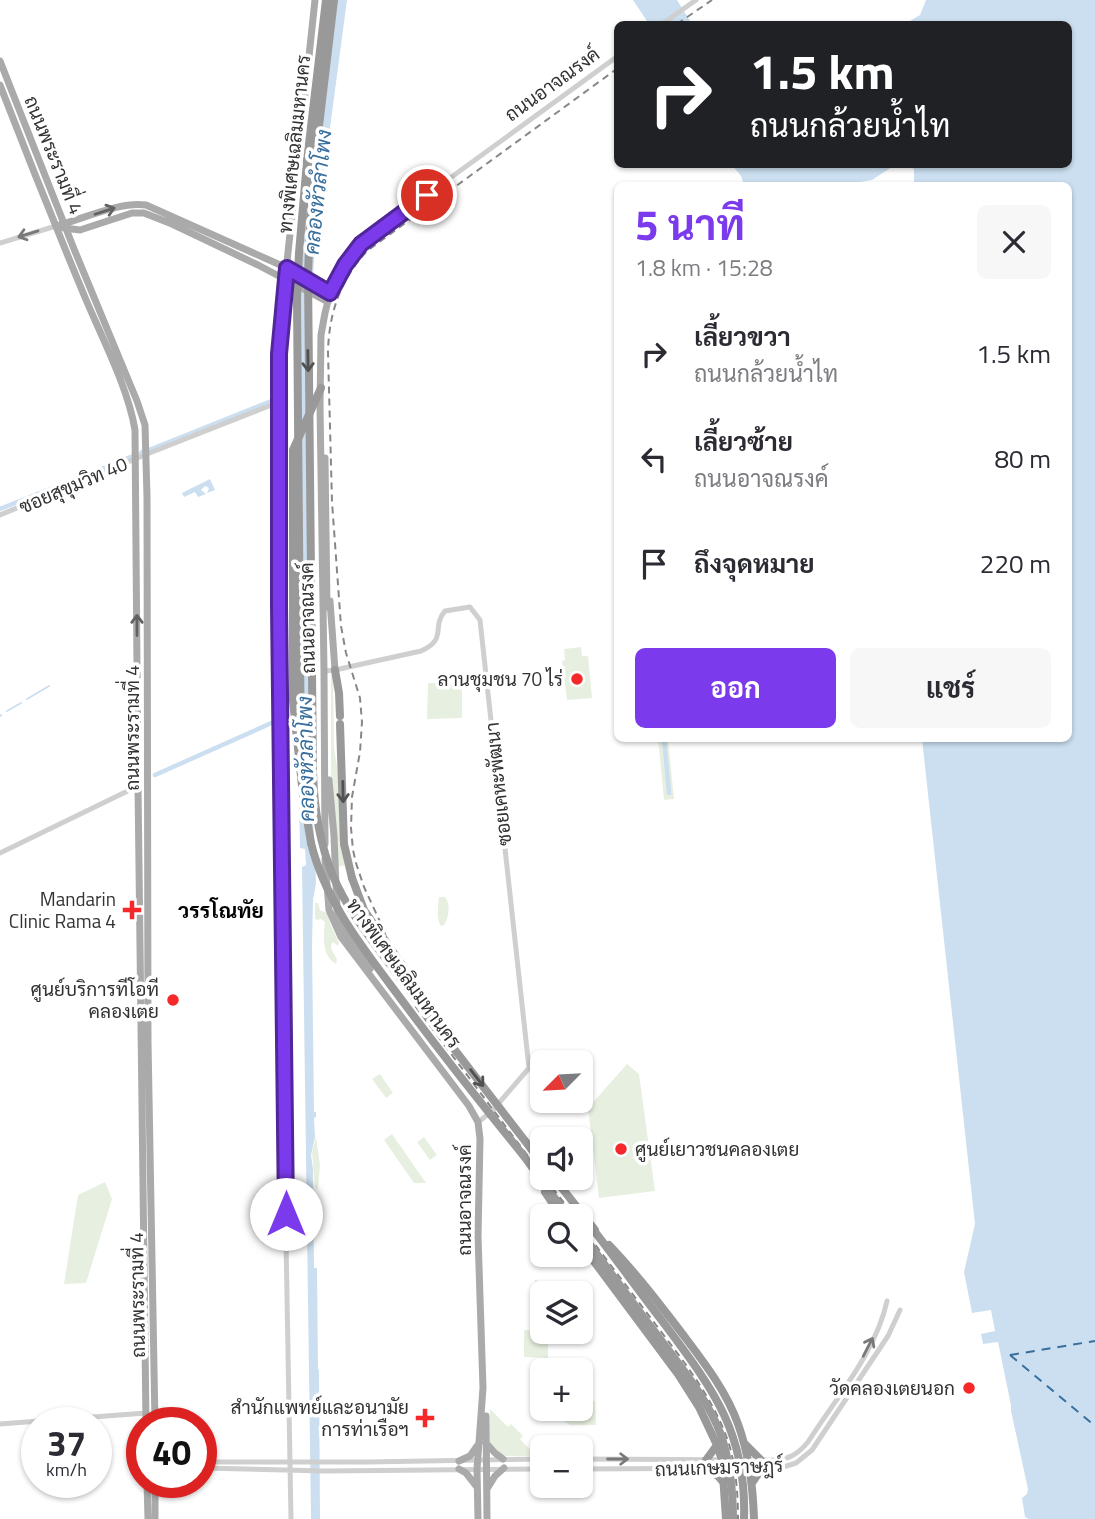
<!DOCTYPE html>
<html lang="th">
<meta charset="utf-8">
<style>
:root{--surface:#fff;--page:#f7f7f7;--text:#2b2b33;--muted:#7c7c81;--accent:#7c3aed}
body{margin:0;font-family:"Titillium Web",Sarabun,sans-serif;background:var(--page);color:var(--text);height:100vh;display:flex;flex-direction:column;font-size:26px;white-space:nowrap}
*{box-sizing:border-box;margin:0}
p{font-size:23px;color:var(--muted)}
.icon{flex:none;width:38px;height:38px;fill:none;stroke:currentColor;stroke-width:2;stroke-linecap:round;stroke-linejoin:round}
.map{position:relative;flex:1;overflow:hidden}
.side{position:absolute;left:614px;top:182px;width:458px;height:560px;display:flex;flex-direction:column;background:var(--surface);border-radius:10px;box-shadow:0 2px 5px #0004}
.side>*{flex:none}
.guide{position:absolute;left:614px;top:21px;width:458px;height:147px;border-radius:10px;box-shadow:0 2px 5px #0004;background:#202124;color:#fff;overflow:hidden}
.needle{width:46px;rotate:246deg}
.controls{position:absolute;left:530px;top:1050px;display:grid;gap:14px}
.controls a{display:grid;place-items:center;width:63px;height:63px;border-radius:10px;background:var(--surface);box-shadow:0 2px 5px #0004;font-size:35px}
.speed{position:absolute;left:21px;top:1407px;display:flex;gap:14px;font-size:35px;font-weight:700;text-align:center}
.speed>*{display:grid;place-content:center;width:91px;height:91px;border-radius:50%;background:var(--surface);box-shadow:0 2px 5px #0004;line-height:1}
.speed small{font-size:18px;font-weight:400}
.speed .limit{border:10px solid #d22;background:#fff;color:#111}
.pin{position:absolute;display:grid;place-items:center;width:60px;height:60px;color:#fff;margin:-30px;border:4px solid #fff;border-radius:50%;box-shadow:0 2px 7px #0007}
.me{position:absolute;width:77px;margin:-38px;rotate:0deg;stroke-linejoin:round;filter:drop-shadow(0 0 5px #0008)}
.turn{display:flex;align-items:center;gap:24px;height:147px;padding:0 21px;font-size:32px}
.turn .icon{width:91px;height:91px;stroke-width:2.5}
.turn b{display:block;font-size:49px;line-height:60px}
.round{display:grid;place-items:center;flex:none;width:74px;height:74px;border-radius:10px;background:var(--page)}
.summary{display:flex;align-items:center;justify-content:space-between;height:119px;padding:0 21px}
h1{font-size:42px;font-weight:700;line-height:52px;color:var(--accent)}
.action{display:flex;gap:14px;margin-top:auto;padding:14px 21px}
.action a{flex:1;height:80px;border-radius:10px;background:var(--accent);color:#fff;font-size:28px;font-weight:700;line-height:80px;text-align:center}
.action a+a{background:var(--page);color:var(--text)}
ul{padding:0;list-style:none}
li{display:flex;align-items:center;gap:21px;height:105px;padding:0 21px}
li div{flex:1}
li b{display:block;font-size:26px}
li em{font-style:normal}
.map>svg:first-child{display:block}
</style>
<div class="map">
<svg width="1095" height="1519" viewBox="0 0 1095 1519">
<rect width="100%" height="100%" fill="#fff"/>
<path fill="#e7f0e0" d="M581 647 582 656H588L592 698 567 700 562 661 565 660 564 649Z
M331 673 333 674 334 748 339 779 346 865 338 867 331 780Z
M428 683 462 684V718L427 719Z
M658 739H668L674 799 664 800Z
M439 897H445C451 905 449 917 444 925L441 926C436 920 438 905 439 897Z
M315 903H318L320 910 327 913 330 923 339 943 338 946 333 942C328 948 335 954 337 960L336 964C322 956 323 938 325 922L321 919 317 920 315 919Z
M627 1064 639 1074 655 1191 599 1198 588 1108Z
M380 1074 393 1093 386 1098 372 1079Z
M392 1134 426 1183H414L384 1140Z
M316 1137 320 1165 318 1190 315 1187 312 1152Z
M424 1137 437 1155 430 1160 417 1142Z
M105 1182 112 1199 86 1283 64 1284 78 1195Z
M535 1280H537L549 1293H542V1305H536L534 1302Z
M524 1330 548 1332V1358L524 1357Z
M581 1400 595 1401 596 1425H570L565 1422 563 1417 570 1409H581Z
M490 1409 508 1427 511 1424 523 1436 520 1439 536 1456H503L490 1443Z"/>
<path fill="#cbdff0" d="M323 0H347L316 233 311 303V773L316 883 313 900 312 946 314 1112H316V1117L314 1118 315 1137 311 1155 313 1169 314 1268H317L318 1369 319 1370 320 1519H311L302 867 306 865 305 849 300 848 299 797 296 763 294 286Z
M633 0H677L692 24H649Z
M926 0H1095V1519H1029L1025 1517 1022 1498 1027 1494 1028 1489 1011 1411V1405L998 1342 983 1344 981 1334 995 1331 991 1310 972 1313 964 1272 975 1224 922 739 1069 738V186L914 185V170L911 165 1069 164V24H905L920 15Z
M732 165H895L872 180 847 184V186L744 185 741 176Z
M210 479 215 490 207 493 209 488 205 486 201 490 206 494 198 497 195 492 184 497 182 493Z"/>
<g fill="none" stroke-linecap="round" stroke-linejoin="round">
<path stroke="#cbdff0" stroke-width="2" d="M27 699 49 686
M7 711 21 703
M0 716 1 715"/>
<path stroke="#cbdff0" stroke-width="4.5" d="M149 450 274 400 275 354 281 282
M141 453 142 452
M107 466 133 456
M0 509 103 468
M664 738 669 793
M155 775 276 721"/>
<path stroke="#376e9d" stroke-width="2" stroke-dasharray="9 7" stroke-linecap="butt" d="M1010 1355 1095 1426
M1010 1355 1095 1341"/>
<path stroke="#cfcfcf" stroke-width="5" d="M662 24 696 0
M0 243 56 226
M285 279 279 354V596L286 1240 291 1519
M330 293 354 252 369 237 618 56
M0 515 147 454 279 402
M324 671 335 670 421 651C448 639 431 627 445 611L470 607 480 620 529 1068 493 1110 481 1120
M0 853 138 786
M0 1424 146 1413
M581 1459 772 1460C789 1460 798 1454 808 1442 836 1398 876 1352 887 1301
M201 1462H368L542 1459
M201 1468 325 1471 542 1469
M581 1469 780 1468 796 1463 812 1450 888 1336 900 1310"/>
<path stroke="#aaa" stroke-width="7" d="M0 61 74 249 137 401 145 425 147 497 148 1042 155 1423
M0 85C27 155 55 225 84 295 101 336 128 387 135 430L138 786 146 1423
M56 226C83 219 120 201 146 205L287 268 330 293 325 313 321 335 320 405 324 671 325 844
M64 228 80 230 132 213H144L172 224 258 265 328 302
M286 271 315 0
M325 458 327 607
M330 601 335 670
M329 780 334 836 337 910 342 927 370 969
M325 859 329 910 341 937 469 1106 478 1122 480 1139 478 1236 483 1388 477 1469 478 1519
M486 1416 487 1519
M486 1443 495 1453 503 1459
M459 1461 470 1456 477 1446
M459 1469 466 1473 477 1487
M147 1482 148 1519
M155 1482V1519
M487 1489 495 1476 504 1468"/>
<path stroke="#999" stroke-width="8" d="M307 161 326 0
M308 275 311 193 334 0
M335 670 339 693 340 716
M340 724 344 844 352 878
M311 843 303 795 293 701V450L321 388
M523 1155 568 1216
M554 1178 595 1230
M545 1192 561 1216
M581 1244 678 1374 699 1407 717 1445 722 1460 726 1519
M609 1245C635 1272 658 1302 681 1332 702 1360 726 1390 738 1424 749 1454 753 1487 754 1519
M744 1443 761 1460
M706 1460 717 1445
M704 1468 718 1476 723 1482
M752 1483 762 1468"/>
<path stroke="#878787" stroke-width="2" stroke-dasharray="7 5" stroke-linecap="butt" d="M677 24 712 0
M542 1175 416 1007 403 983 382 926 364 887 356 863 353 850 351 828 352 797 360 752 362 722 360 698 346 653 341 626 332 502 328 352C329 313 340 280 367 251L618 68
M545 1178 574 1216
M581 1226C606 1259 631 1292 656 1325 684 1362 714 1399 729 1444 736 1468 738 1494 738 1519"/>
<path stroke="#999" stroke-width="8" d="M308 275 313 772C314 808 319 842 333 876 349 914 379 949 403 982 449 1043 496 1103 542 1163
M301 766 297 299 299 253 307 161
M311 843C325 901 363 948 398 995 438 1049 480 1102 523 1155
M352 878 364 910 420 991 438 1022
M592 1228C616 1259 639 1291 663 1322 712 1388 747 1432 744 1519
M581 1233C608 1269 634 1305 661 1340 683 1370 708 1400 721 1435 730 1462 733 1490 733 1519"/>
</g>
<defs><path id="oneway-shaft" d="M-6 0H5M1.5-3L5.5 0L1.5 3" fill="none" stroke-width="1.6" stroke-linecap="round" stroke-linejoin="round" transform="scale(1.75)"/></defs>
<g stroke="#626262">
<use href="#oneway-shaft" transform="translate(105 211) rotate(-18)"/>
<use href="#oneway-shaft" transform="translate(137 625) rotate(-90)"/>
</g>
<g stroke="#797979">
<use href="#oneway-shaft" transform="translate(28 234) rotate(163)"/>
<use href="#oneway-shaft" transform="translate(868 1347) rotate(-63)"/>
<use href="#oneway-shaft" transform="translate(618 1459)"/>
</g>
<g stroke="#515151">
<use href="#oneway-shaft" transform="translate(308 361) rotate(89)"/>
<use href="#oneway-shaft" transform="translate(343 792) rotate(89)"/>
<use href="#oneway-shaft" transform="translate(477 1078) rotate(52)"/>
</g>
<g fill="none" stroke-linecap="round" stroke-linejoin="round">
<defs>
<path id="route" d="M286 1214 279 606V354L287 268 330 293 345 265 361 244 427 195"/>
</defs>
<use href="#route" stroke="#51269a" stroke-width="18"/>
<use href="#route" stroke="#7c3aed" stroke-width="12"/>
</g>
<g fill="#f52929" stroke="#fff" stroke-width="2.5">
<circle cx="577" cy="679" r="7"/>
<path d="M128.5 899.5h7v7h7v7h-7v7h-7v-7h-7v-7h7z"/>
<circle cx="173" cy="1000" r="7"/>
<circle cx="621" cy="1149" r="7"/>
<circle cx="969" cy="1388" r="7"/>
<path d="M421.5 1407.5h7v7h7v7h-7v7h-7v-7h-7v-7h7z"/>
</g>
<g text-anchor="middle" stroke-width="7" stroke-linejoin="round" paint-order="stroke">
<g font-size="19" fill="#323232" stroke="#fff">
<text transform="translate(552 84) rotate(-36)" y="7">ถนนอาจณรงค์</text>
<text transform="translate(294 144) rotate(-84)" y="7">ทางพิเศษเฉลิมมหานคร</text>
<text transform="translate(54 155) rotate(68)" y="7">ถนนพระรามที่ 4</text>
<text transform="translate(73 485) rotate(-23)" y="7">ซอยสุขุมวิท 40</text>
<text transform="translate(307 618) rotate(-91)" y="7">ถนนอาจณรงค์</text>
<text transform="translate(132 728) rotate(-90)" y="7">ถนนพระรามที่ 4</text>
<text transform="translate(498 784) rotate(-96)" y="7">ซอยเคหะพัฒนา</text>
<text transform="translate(404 973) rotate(54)" y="7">ทางพิเศษเฉลิมมหานคร</text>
<text transform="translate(464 1200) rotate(-90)" y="7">ถนนอาจณรงค์</text>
<text transform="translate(137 1295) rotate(-91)" y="7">ถนนพระรามที่ 4</text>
<text transform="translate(719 1467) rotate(-2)" y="7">ถนนเกษมราษฎร์</text>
</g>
<g font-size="19" fill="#323232" stroke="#fff" text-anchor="end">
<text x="563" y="686">ลานชุมชน 70 ไร่</text>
<text x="116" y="906">Mandarin<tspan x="116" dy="22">Clinic Rama 4</tspan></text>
<text x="159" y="996">ศูนย์บริการทีโอที<tspan x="159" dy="22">คลองเตย</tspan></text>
<text x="635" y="1156" text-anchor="start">ศูนย์เยาวชนคลองเตย</text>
<text x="955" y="1395">วัดคลองเตยนอก</text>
<text x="409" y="1414">สำนักแพทย์และอนามัย<tspan x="409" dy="22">การท่าเรือฯ</tspan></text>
</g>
<g font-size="21" font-style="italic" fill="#376e9d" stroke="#fff">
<text transform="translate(318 192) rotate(-84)" y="7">คลองหัวลำโพง</text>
<text transform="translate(306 759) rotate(-91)" y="7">คลองหัวลำโพง</text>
</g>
<g font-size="21" font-weight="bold" fill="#000" stroke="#fff">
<text x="221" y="918">วรรโณทัย</text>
</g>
</g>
</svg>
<div class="controls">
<a><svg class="needle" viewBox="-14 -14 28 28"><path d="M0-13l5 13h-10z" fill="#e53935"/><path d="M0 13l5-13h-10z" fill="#7c7c81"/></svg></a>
<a><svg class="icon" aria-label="sound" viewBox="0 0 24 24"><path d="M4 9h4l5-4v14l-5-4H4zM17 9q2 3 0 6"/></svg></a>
<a><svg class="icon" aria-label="search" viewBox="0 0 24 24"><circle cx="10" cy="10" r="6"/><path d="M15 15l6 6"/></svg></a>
<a><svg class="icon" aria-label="layers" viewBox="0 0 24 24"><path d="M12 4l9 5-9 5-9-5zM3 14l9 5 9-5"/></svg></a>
<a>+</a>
<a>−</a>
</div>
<div class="speed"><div>37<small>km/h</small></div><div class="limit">40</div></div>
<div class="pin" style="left:427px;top:195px;background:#d93025"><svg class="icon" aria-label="arrive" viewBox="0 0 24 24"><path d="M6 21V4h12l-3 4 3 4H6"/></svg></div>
<svg class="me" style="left:286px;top:1214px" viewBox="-20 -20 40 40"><circle r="19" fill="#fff"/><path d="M0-13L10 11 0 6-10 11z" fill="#7c3aed"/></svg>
<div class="guide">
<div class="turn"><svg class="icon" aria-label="right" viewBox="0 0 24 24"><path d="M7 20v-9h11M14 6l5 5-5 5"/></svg><div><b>1.5 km</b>ถนนกล้วยน้ำไท</div></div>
</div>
<section class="side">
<div class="summary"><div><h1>5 นาที</h1><p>1.8 km · 15:28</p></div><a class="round"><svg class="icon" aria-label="close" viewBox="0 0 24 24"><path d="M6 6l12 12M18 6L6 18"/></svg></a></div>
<ul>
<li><svg class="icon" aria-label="right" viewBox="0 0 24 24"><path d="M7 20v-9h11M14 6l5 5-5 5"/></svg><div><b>เลี้ยวขวา</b><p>ถนนกล้วยน้ำไท</p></div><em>1.5 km</em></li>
<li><svg class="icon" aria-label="left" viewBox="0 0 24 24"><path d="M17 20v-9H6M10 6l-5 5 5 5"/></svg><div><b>เลี้ยวซ้าย</b><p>ถนนอาจณรงค์</p></div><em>80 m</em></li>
<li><svg class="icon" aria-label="arrive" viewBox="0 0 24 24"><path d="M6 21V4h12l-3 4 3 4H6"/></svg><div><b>ถึงจุดหมาย</b></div><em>220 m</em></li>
</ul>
<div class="action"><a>ออก</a><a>แชร์</a></div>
</section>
</div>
